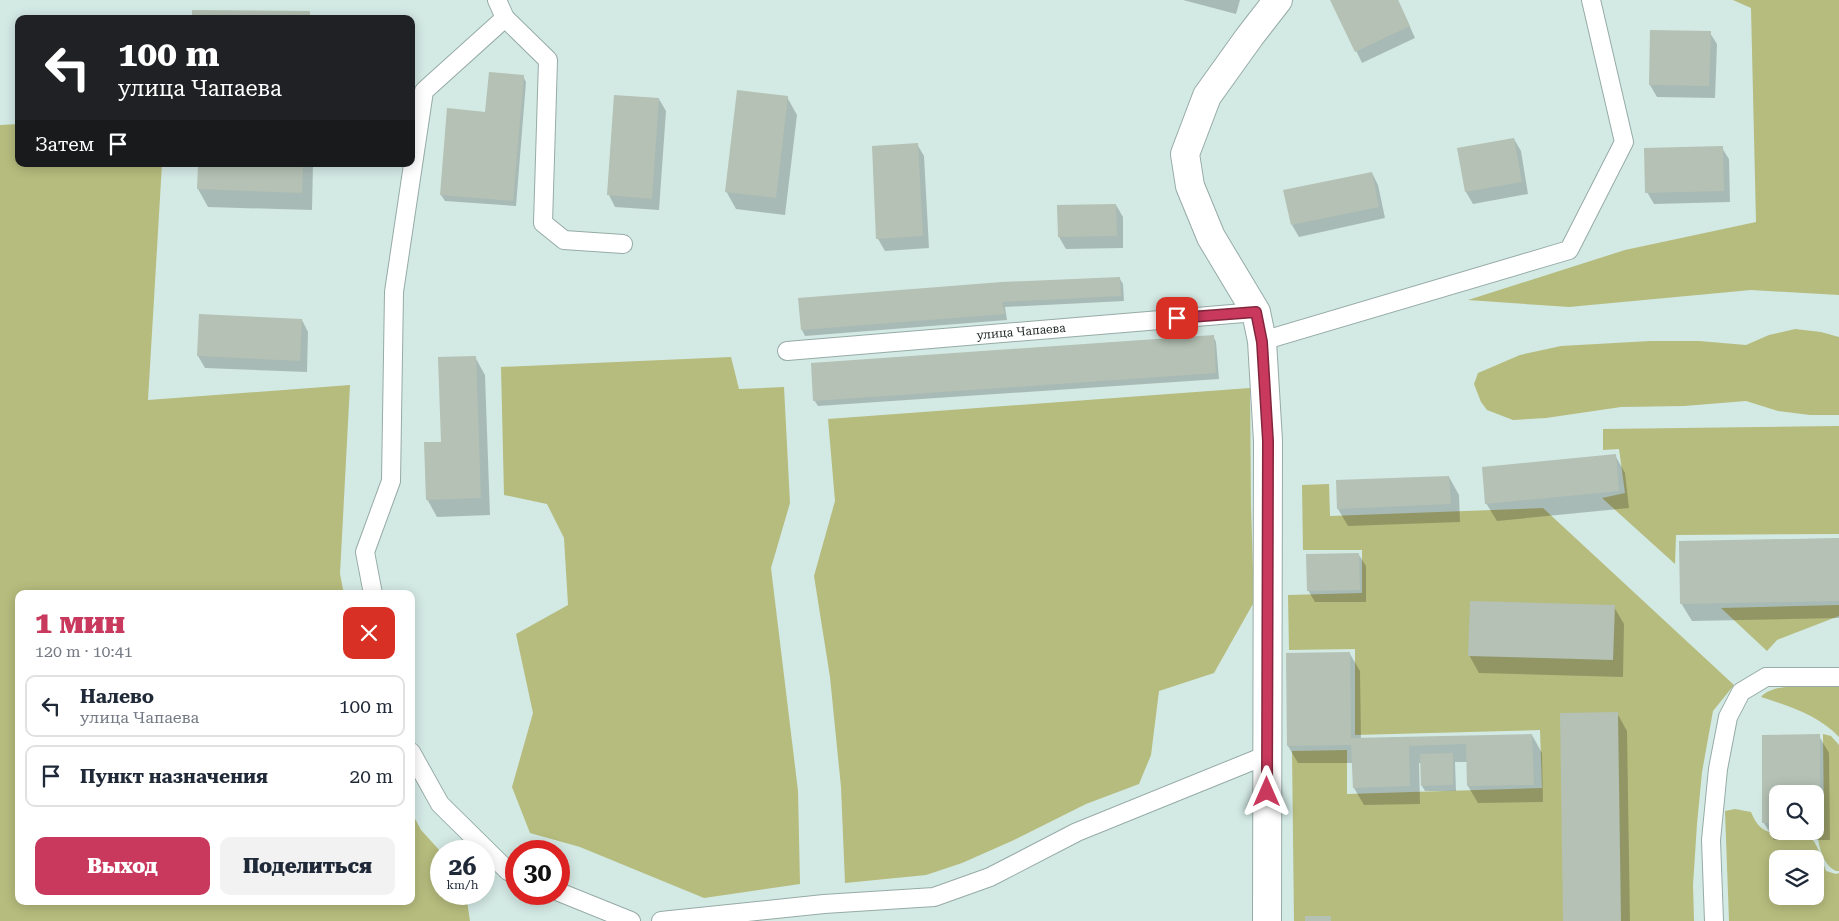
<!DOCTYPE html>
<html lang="ru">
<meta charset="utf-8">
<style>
:root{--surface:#fff;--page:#f2f2f3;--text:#1f2937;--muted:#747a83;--line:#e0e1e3;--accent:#c8395d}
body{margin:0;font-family:"Roboto Serif",serif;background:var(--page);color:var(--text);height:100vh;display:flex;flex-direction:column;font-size:19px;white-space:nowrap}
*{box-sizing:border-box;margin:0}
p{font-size:16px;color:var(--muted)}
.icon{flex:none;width:28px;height:28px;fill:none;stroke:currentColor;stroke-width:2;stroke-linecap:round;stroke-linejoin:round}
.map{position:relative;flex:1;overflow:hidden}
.sheet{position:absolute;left:15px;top:590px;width:400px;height:315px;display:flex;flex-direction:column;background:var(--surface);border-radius:10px;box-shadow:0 2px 12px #0003}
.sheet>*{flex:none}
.guide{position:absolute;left:15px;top:15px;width:400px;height:152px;border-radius:10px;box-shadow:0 2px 12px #0003;background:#202124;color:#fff;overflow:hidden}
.buttons{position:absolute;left:1769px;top:785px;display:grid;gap:10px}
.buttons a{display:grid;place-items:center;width:55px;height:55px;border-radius:10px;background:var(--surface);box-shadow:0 2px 12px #0003;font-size:25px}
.speed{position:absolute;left:430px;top:840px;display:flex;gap:10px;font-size:25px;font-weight:700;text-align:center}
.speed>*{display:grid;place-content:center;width:65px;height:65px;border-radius:50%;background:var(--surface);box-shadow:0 2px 12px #0003;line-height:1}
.speed small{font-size:12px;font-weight:400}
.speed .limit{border:8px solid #d22;background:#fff;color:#111}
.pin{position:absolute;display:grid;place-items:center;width:42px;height:42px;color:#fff;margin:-21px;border-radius:10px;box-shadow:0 2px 8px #0006}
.me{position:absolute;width:55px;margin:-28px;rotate:0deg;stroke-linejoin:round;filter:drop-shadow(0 0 4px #0008)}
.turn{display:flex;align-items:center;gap:18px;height:105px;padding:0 20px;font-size:22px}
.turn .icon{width:65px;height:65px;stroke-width:2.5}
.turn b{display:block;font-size:35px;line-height:42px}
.then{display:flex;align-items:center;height:48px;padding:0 20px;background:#0003;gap:10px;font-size:19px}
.round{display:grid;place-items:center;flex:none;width:52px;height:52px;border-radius:10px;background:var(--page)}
.headline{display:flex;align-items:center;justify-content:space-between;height:85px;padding:0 20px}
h1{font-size:30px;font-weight:800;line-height:38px;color:var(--accent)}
.cta{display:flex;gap:10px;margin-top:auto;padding:10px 20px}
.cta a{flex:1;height:58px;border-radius:10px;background:var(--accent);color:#fff;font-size:20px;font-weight:800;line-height:58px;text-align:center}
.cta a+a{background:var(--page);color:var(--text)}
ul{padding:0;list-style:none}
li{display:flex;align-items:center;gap:15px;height:62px;margin:0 10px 8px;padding:0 10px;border:2px solid var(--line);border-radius:10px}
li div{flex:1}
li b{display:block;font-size:19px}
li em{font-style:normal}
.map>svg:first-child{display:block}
</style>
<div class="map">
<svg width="1839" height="921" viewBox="0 0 1839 921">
<rect width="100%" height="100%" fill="#d3e9e4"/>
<path fill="#b6bc7d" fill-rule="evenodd" d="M1733 0H1839V295L1751 290 1569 307 1468 300 1625 250 1756 222 1751 8Z
M19 124V164H162L148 400 350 385 340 574 344 594H19V901H411V811L421 830 441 852V894H466L470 921H0V125Z
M1795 329 1821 332 1839 337V415H1810L1778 411 1746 401 1684 406 1621 407 1546 418 1513 420 1487 410 1481 402 1474 384 1478 373 1520 355 1561 346 1650 341H1699L1746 345 1769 335Z
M731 357 739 389 784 387 790 503 771 568 798 791 800 884 704 898 580 847 530 833 512 787 533 713 516 634 568 605 564 538 547 504 504 495 501 367Z
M1250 388 1251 506 1254 602 1214 673 1159 691 1151 755 1139 784 1086 804 1014 840 962 863 926 875 845 883 841 787 830 677 814 576 835 501 828 419Z
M1839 426V534L1676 535 1675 564 1602 498 1625 493 1619 449 1603 450V429Z
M1329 484 1330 516 1543 508 1734 685 1713 711 1702 772 1697 824 1693 885 1694 921H1294L1292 751 1347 750V794L1542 788 1540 730 1355 735V649L1289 650 1288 595 1362 593V550H1303L1302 485Z
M1839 605V616L1777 640 1767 651 1721 608Z
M1809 685H1839V737C1820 716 1787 705 1761 697 1772 685 1794 687 1809 685Z
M1823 734 1831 736 1839 745V871H1836C1821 864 1817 840 1817 825H1824Z
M1735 809 1751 812C1767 851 1790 819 1809 836 1818 843 1822 860 1826 871L1836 874 1839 873V921H1729L1725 811ZM1778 859H1815V896H1778Z"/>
<path fill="#0003" fill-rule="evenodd" d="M1183 0H1240L1236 14Z
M1332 0H1398L1415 38 1362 63Z
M1710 33 1717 44 1715 98 1657 97 1650 85Z
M523 76 526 82 516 206 445 201 441 195 486 113Z
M787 97 797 115 785 215 736 209 726 191Z
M659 99 666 111 659 210 615 207 609 195Z
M1514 139 1521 151 1528 194 1473 204 1466 192 1459 149Z
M917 144 924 156 929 248 885 251 878 239Z
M1722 148 1729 159 1730 202 1654 204 1647 192Z
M199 164H313L312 210 208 207 198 189Z
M1372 173 1378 185 1385 218 1299 237 1292 225Z
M1116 205 1123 217V248L1066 249 1059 237Z
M1120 279 1123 284 1124 301 1005 307 1007 320 805 336 802 330 800 299Z
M302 320 308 332 307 372 205 368 198 356Z
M1213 336 1216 342 1219 379 818 406 814 400Z
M475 357 485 375 490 515 437 517 427 499Z
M1615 455 1625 473 1629 508 1497 521 1486 503Z
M1449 477 1459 495 1460 522 1348 526 1338 509Z
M1839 539V618L1692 621 1681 603Z
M1359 555 1366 566V602H1315L1308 590Z
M1614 607 1624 624 1623 677 1479 673 1469 655Z
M1350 654 1360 671 1361 739 1532 735 1542 753 1543 802 1478 803 1468 786V762H1455L1456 791H1425L1422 786 1421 763H1419L1420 804 1364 805 1354 788 1353 763H1298L1288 746Z
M1617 713 1627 731 1630 921H1564Z
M1763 736H1819L1829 753 1830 840H1774L1764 823ZM1778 794H1815V831H1778Z"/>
<path fill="#b4c1b4" d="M1330 0H1398L1410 26 1355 52Z
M192 10 310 11V19H192Z
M1650 30 1711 31 1709 86 1649 85Z
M489 72 524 75 513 201 440 195 447 108 485 112Z
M737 90 788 96 776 198 725 192Z
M614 95 659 98 652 199 607 195Z
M1514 138 1522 182 1465 192 1457 148Z
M918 143 923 236 876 239 872 146Z
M1723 146 1724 191 1645 193 1644 148Z
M198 164H303L302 193 197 189Z
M1372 172 1379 207 1291 225 1283 190Z
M1116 204 1117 236 1058 237 1057 205Z
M1120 277 1121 296 1002 302 1005 314 801 330 798 298 1002 282Z
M199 314 302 319 300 361 197 356Z
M1214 335 1216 373 813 401 811 363Z
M476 356 481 498 426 500 424 442H441L438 357Z
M1616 454 1619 491 1485 504 1482 467Z
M1449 476 1451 504 1337 509 1336 480Z
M1839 538V601L1680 604 1679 541Z
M1359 553 1360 590 1307 591 1306 554Z
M1470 601 1615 605 1613 660 1468 656Z
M1350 652 1351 738 1532 734 1534 785 1467 786 1466 744 1409 746 1410 786 1353 788 1351 745 1287 746 1286 653Z
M1618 712 1621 921H1563L1560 713Z
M1820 734V823H1815V794H1778V823H1762V735Z
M1453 753V785L1421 786 1420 754Z
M1305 916H1331V921H1305Z"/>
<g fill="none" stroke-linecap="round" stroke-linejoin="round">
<defs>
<g id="lane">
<path d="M505 18 548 60 543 223 564 240 623 244"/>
<path d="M1262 341 1569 250 1624 142 1591 0"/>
<path id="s1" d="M787 351 1256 312"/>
<path d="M373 594 365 552 391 481 394 292 424 91 505 18 497 0"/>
<path d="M411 752 440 804 508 871 516 875"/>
<path d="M559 892 631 921"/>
<path d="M661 921 824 904 934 897 990 877 1077 832 1267 755"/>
<path d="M1714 921 1711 840 1718 769 1728 717 1741 692 1766 677H1839"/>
</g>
<path id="street" d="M1267 921 1268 441 1262 341 1256 312 1211 237 1190 186 1185 154 1207 96 1250 36 1278 0"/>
</defs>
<use href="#lane" stroke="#96aba6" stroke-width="20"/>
<use href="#street" stroke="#96aba6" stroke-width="30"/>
<use href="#lane" stroke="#fff" stroke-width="18"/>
<use href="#street" stroke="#fff" stroke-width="28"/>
</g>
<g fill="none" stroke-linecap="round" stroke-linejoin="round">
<defs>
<path id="route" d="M1177 318 1256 312 1262 342 1268 441 1267 792"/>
</defs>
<use href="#route" stroke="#82253c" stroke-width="12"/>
<use href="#route" stroke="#c8395d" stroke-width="9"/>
</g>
<g text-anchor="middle" stroke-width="4" stroke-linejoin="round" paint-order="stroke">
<g font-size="12" fill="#1c2422" stroke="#d3e9e4">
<text dy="4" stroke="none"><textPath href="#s1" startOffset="235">улица Чапаева</textPath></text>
</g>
</g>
</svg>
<div class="buttons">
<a><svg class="icon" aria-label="search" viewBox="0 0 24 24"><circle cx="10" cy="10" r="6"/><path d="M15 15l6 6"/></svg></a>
<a><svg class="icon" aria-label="layers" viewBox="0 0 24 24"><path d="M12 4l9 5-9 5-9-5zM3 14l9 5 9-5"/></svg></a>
</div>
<div class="speed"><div>26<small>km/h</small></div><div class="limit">30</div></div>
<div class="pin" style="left:1177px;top:318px;background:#d93025"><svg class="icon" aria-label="arrive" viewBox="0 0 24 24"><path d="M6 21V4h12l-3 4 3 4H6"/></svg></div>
<svg class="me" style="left:1267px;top:792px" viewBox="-20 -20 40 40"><path d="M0-17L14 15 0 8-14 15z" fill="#c8395d" stroke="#fff" stroke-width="4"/></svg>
<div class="guide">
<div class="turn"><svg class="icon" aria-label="left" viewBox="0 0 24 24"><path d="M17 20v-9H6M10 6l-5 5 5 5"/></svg><div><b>100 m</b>улица Чапаева</div></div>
<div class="then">Затем<svg class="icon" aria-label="arrive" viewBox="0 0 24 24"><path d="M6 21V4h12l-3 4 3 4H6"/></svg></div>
</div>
<section class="sheet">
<div class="headline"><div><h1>1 мин</h1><p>120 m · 10:41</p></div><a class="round" style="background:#d93025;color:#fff"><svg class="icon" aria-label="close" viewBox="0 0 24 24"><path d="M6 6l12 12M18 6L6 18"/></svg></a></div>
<ul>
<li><svg class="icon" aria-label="left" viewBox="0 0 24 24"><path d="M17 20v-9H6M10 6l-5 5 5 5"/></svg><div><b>Налево</b><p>улица Чапаева</p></div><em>100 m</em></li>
<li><svg class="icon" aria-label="arrive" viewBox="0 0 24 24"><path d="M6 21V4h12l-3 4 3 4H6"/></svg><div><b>Пункт назначения</b></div><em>20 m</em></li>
</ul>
<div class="cta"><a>Выход</a><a>Поделиться</a></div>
</section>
</div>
